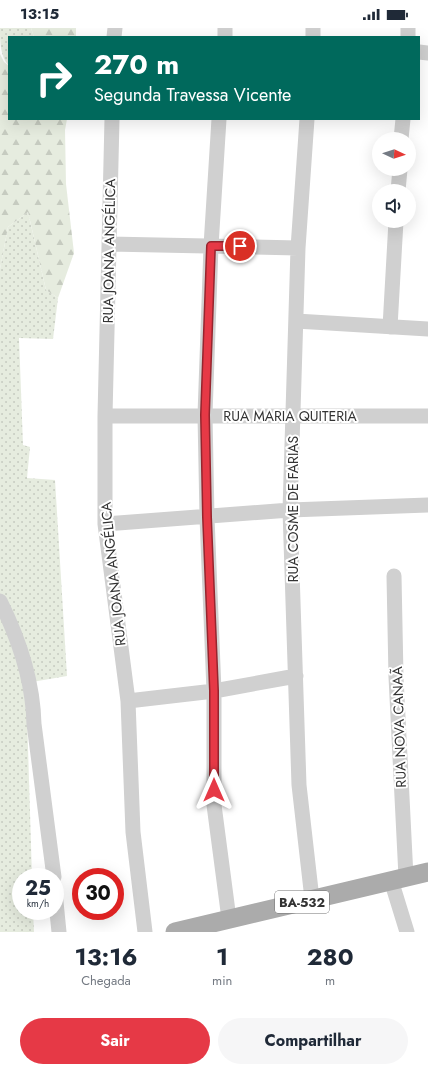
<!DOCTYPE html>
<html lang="pt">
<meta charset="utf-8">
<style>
:root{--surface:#fff;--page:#f6f6f7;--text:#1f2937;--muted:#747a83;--accent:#e63946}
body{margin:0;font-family:Jost,sans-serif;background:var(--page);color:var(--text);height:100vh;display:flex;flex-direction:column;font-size:15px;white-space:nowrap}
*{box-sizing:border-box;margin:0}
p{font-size:13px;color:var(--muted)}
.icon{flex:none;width:22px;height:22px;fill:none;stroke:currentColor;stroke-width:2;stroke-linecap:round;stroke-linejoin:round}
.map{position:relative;height:904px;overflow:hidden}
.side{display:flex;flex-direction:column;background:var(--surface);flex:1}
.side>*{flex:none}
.hud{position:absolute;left:8px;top:8px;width:412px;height:84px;border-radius:0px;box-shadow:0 4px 16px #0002;background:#00695c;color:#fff;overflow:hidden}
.needle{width:26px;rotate:94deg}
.buttons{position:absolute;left:372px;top:104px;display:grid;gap:8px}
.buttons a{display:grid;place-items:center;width:44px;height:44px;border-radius:50%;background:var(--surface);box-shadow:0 4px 16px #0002;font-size:20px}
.speed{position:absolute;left:12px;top:840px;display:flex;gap:8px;font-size:20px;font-weight:700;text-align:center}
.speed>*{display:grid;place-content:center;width:52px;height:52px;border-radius:50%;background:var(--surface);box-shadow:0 4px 16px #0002;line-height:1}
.speed small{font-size:10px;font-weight:400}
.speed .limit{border:6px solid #d22;background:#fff;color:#111}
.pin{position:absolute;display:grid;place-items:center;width:34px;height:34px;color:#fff;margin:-17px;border:2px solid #fff;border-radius:50%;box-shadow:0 1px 4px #0007}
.me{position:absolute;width:44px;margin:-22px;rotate:0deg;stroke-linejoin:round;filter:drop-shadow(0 0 3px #0008)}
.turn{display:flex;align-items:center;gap:14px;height:84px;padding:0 20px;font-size:18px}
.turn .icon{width:52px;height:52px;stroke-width:2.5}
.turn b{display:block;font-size:28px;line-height:34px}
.eta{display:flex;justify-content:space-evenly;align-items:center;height:68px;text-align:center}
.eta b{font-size:24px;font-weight:700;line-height:28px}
.cta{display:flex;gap:8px;margin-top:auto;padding:8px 20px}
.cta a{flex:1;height:46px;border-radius:24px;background:var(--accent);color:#fff;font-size:16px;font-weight:700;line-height:46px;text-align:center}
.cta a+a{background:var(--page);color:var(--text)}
.status{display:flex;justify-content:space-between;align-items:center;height:28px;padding:0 20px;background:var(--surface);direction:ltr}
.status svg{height:11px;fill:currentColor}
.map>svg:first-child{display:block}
</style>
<div class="status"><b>13:15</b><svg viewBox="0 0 49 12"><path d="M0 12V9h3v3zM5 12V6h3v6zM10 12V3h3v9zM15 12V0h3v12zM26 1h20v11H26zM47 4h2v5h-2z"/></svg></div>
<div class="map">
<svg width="428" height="904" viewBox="0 0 428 904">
<defs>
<pattern id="grass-dots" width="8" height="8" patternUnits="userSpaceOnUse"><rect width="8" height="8" fill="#e6ecdf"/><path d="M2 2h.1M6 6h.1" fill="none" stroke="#c6cbc0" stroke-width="1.8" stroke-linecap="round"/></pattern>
<pattern id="forest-firs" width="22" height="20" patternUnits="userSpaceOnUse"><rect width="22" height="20" fill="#e6ecdf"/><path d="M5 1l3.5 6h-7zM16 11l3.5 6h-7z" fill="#c6cbc0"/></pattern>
</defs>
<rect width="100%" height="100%" fill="#fff"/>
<path fill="url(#grass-dots)" d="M0 0H31L34 9H9V38C0 28 0 14 0 0Z
M28 184 46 262 58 270 53 311 19 310 23 417 30 419 27 450 55 452 67 648 26 655 32 849H21V883H33L34 904H0V241L8 199Z"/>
<path fill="url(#forest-firs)" d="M31 0H76V9H34Z
M0 26 4 34 9 38V91H67L65 102 66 156 74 225 58 270 46 262 28 184 8 199 0 241Z"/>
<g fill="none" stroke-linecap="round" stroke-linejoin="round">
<path stroke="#d0d0d0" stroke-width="15" d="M114 9 115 0
M225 9V0
M313 9V0
M408 9V0
M419 24 428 25
M112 91 105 388V496L128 673 133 804 145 904
M219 91 211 218 205 387 207 489 214 663V777L229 891
M307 91 298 220 290 482 299 757 312 871
M401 111 403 91
M398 163 400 141
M109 216 298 220
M296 293 428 301
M390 299 396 193
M105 388H428
M105 496 290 482 428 477
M394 548 396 649 406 849
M0 573C19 611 33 653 34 696L54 849
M128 673 214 663 296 648
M391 852 407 904
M55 864 59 904"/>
<path stroke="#ababab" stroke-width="19" d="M175 904 428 844"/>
</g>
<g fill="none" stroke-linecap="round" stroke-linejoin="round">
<defs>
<path id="route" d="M214 762V663L207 489 205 387 211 218H240"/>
</defs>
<use href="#route" stroke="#96252e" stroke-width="10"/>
<use href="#route" stroke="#e63946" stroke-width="7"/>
</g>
<g text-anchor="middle" stroke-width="4" stroke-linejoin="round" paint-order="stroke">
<rect fill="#fff" stroke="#707070" stroke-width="1" x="275" y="863" width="54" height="22" rx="3"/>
<g font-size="13" font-weight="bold" fill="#333">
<text x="302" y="879">BA-532</text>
</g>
<g font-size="14" fill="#333" stroke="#fff">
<text transform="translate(109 223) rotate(-89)" y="5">RUA JOANA ANGÉLICA</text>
<text x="290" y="393">RUA MARIA QUITERIA</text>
<text transform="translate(293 481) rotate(-90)" y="5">RUA COSME DE FARIAS</text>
<text transform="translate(113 546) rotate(-96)" y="5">RUA JOANA ANGÉLICA</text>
<text transform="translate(399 699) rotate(-92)" y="5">RUA NOVA CANAÃ</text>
</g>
</g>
</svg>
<div class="buttons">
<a><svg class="needle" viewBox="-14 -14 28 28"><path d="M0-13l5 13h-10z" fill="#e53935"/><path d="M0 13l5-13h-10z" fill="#747a83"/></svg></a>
<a><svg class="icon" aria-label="sound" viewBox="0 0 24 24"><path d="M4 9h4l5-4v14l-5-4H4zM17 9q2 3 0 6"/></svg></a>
</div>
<div class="speed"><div>25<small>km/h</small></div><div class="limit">30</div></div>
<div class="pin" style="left:240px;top:218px;background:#d93025"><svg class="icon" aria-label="arrive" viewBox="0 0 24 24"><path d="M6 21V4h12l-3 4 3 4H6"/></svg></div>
<svg class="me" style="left:214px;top:762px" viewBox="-20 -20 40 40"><path d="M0-17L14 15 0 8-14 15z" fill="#e63946" stroke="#fff" stroke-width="4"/></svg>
<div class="hud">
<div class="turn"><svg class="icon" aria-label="right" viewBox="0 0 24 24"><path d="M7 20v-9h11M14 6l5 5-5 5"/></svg><div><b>270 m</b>Segunda Travessa Vicente</div></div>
</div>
</div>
<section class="side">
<div class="eta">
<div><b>13:16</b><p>Chegada</p></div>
<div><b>1</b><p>min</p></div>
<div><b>280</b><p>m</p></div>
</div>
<div class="cta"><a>Sair</a><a>Compartilhar</a></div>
</section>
